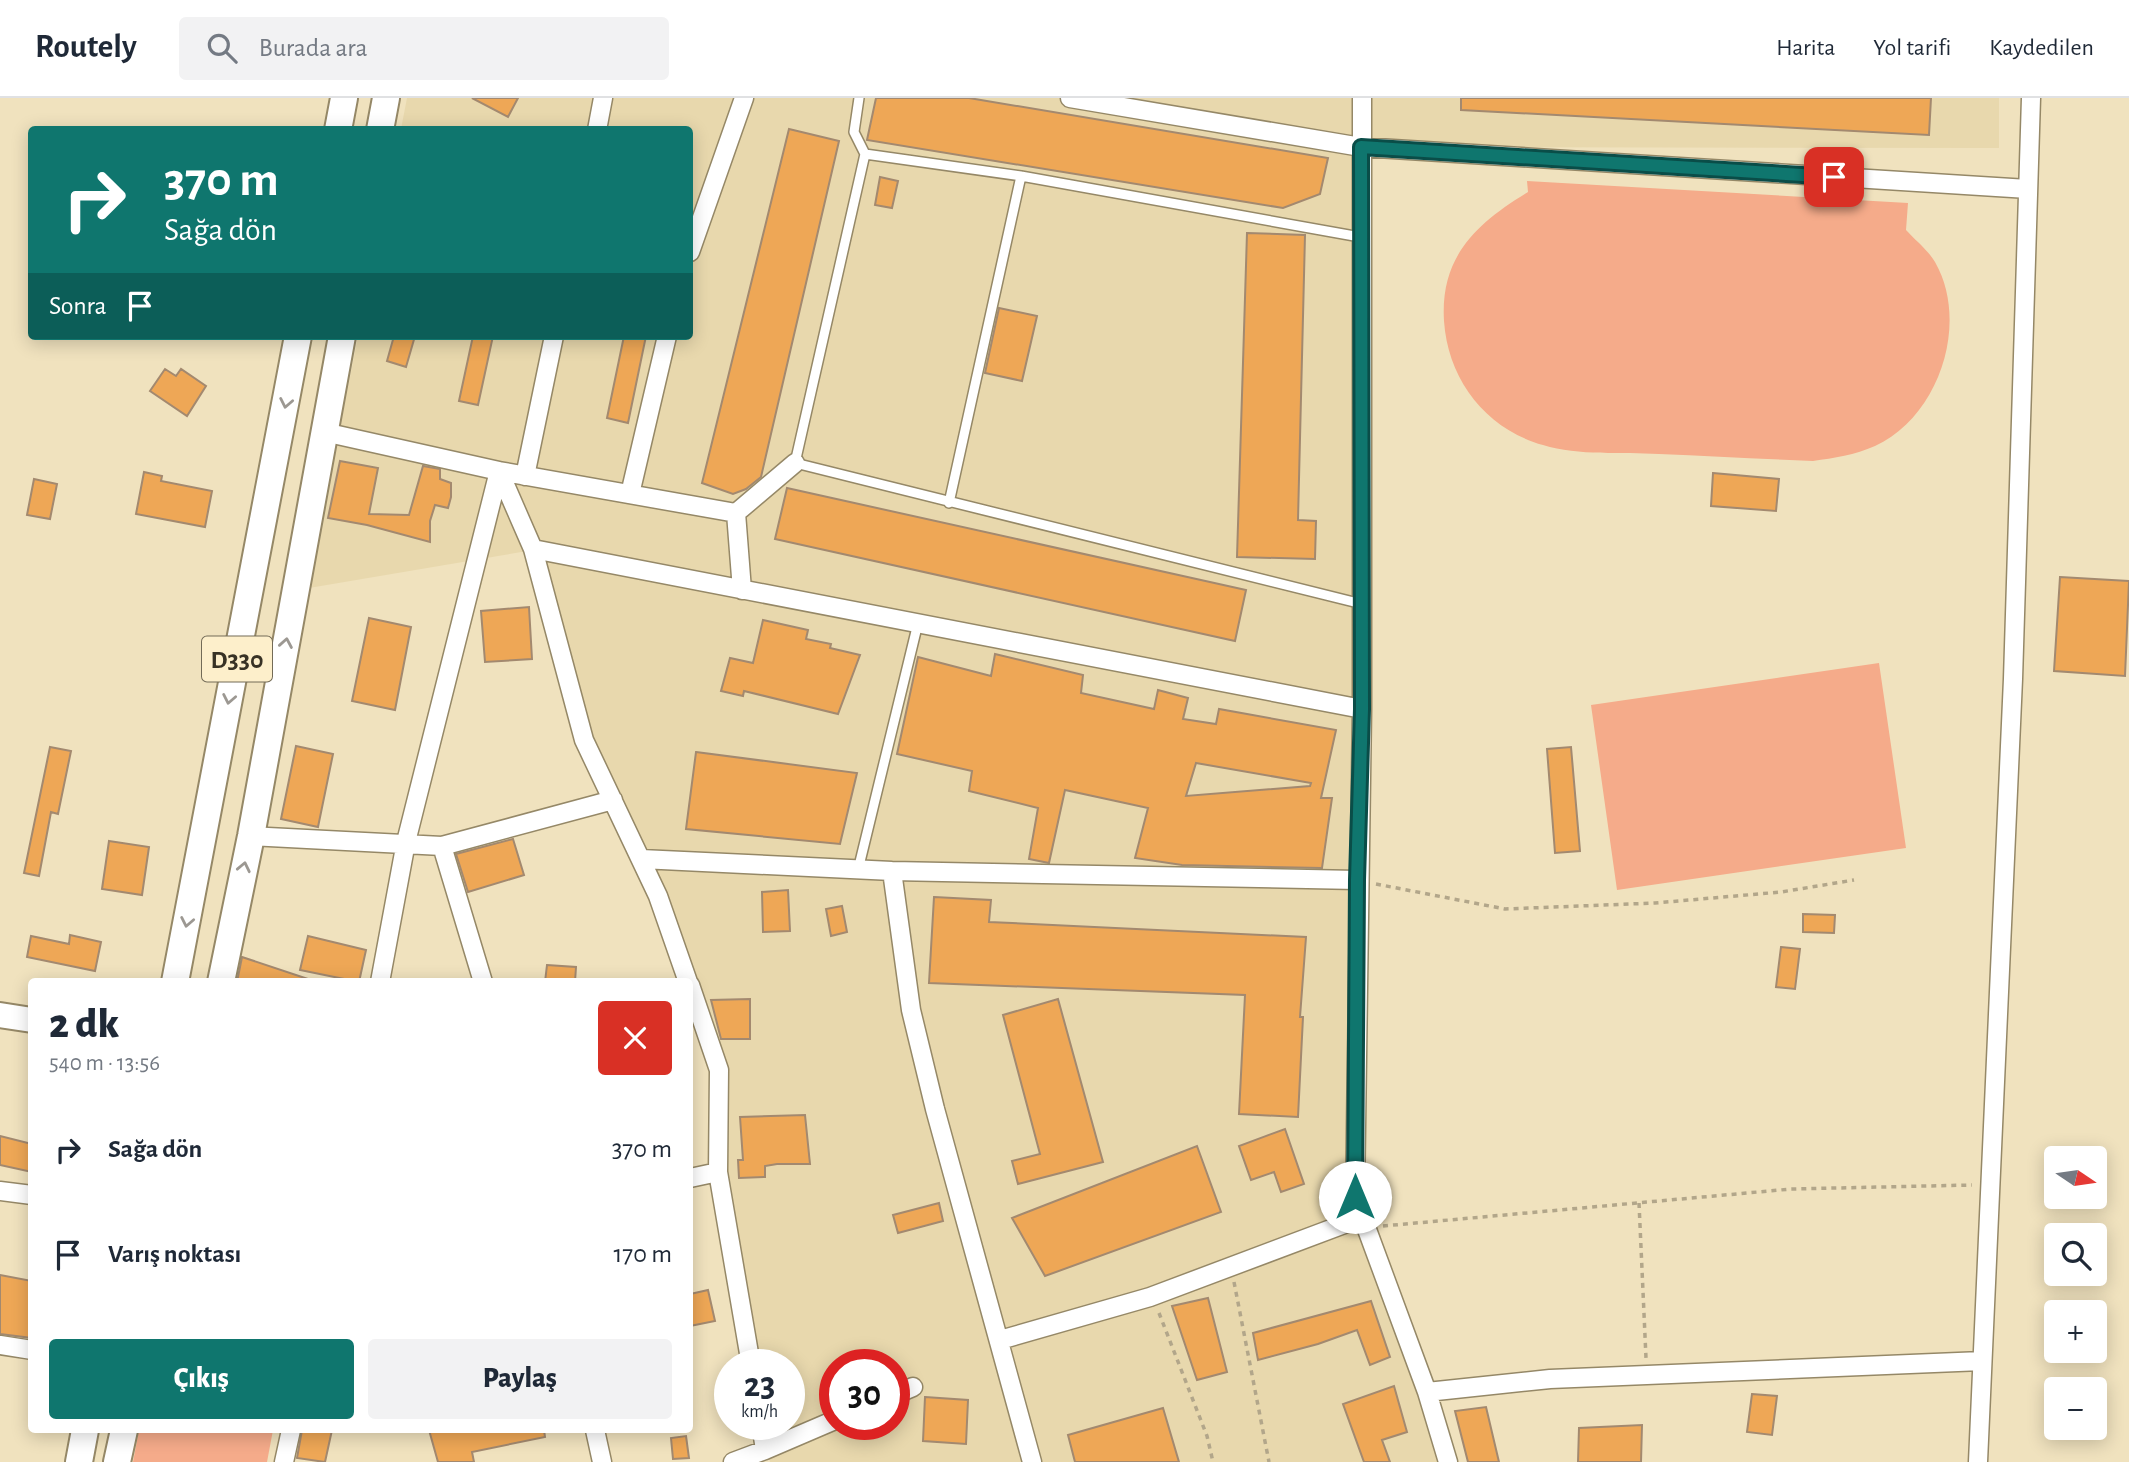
<!DOCTYPE html>
<html lang="tr">
<meta charset="utf-8">
<style>
:root{--surface:#fff;--page:#f2f2f3;--text:#1f2937;--muted:#747a83;--line:#e0e1e3;--accent:#0f766e}
body{margin:0;font-family:"Alegreya Sans",sans-serif;background:var(--page);color:var(--text);height:100vh;display:flex;flex-direction:column;font-size:26px;white-space:nowrap}
*{box-sizing:border-box;margin:0}
p{font-size:23px;color:var(--muted)}
.icon{flex:none;width:38px;height:38px;fill:none;stroke:currentColor;stroke-width:2;stroke-linecap:round;stroke-linejoin:round}
.map{position:relative;flex:1;overflow:hidden}
.sheet{position:absolute;left:28px;top:880px;width:665px;height:455px;display:flex;flex-direction:column;background:var(--surface);border-radius:7px;box-shadow:0 4px 18px #0003}
.sheet>*{flex:none}
.guide{position:absolute;left:28px;top:28px;width:665px;height:214px;border-radius:7px;box-shadow:0 4px 18px #0003;background:#0f766e;color:#fff;overflow:hidden}
.needle{width:46px;rotate:103deg}
.fabs{position:absolute;left:2044px;top:1048px;display:grid;gap:14px}
.fabs a{display:grid;place-items:center;width:63px;height:63px;border-radius:7px;background:var(--surface);box-shadow:0 4px 18px #0003;font-size:35px}
.speed{position:absolute;left:714px;top:1251px;display:flex;gap:14px;font-size:35px;font-weight:700;text-align:center}
.speed>*{display:grid;place-content:center;width:91px;height:91px;border-radius:50%;background:var(--surface);box-shadow:0 4px 18px #0003;line-height:1}
.speed small{font-size:18px;font-weight:400}
.speed .limit{border:10px solid #d22;background:#fff;color:#111}
.pin{position:absolute;display:grid;place-items:center;width:60px;height:60px;color:#fff;margin:-30px;border-radius:14px;box-shadow:0 4px 10px #0006}
.me{position:absolute;width:77px;margin:-38px;rotate:0deg;stroke-linejoin:round;filter:drop-shadow(0 0 5px #0008)}
.turn{display:flex;align-items:center;gap:24px;height:147px;padding:0 21px;font-size:32px}
.turn .icon{width:91px;height:91px;stroke-width:2.5}
.turn b{display:block;font-size:49px;line-height:60px}
.then{display:flex;align-items:center;height:66px;padding:0 21px;background:#0003;gap:14px;font-size:26px}
.round{display:grid;place-items:center;flex:none;width:74px;height:74px;border-radius:7px;background:var(--page)}
.headline{display:flex;align-items:center;justify-content:space-between;height:119px;padding:0 21px}
h1{font-size:42px;font-weight:800;line-height:52px}
.button{display:flex;gap:14px;margin-top:auto;padding:14px 21px}
.button a{flex:1;height:80px;border-radius:7px;background:var(--accent);color:#fff;font-size:28px;font-weight:800;line-height:80px;text-align:center}
.button a+a{background:var(--page);color:var(--text)}
ul{padding:0;list-style:none}
li{display:flex;align-items:center;gap:21px;height:105px;padding:0 21px}
li div{flex:1}
li b{display:block;font-size:26px}
li em{font-style:normal}
header{display:flex;align-items:center;gap:42px;box-sizing:border-box;height:98px;padding:0 35px;background:var(--surface);border-bottom:2px solid var(--line)}
header strong{font-size:33px}
nav{display:flex;gap:38px;margin-inline-start:auto;font-size:24px}
.search{width:490px;height:63px;background:var(--page);display:flex;align-items:center;gap:18px;box-sizing:border-box;padding:0 24px;border-radius:7px;color:var(--muted);font-size:26px}
.map>svg:first-child{display:block}
</style>
<header>
<strong>Routely</strong>
<div class="search"><svg class="icon" aria-label="search" viewBox="0 0 24 24"><circle cx="10" cy="10" r="6"/><path d="M15 15l6 6"/></svg>Burada ara</div>
<nav><a>Harita</a><a>Yol tarifi</a><a>Kaydedilen</a></nav>
</header>
<div class="map">
<svg width="2129" height="1364" viewBox="0 0 2129 1364">
<rect width="100%" height="100%" fill="#f0e2be"/>
<path fill="#e8d8ad" fill-rule="evenodd" d="M407 0H1999V50L1361 49 1363 1118 1442 1364H770L761 1327 789 1326V1267H751L718 1074 719 972 613 702 533 452 309 490 358 238H690V32L401 31ZM835 1267H894V1326H835Z"/>
<path fill="#f5ab8a" d="M1527 83 1908 105 1906 132C1915 142 1928 152 1935 164 1970 225 1939 319 1875 348 1855 357 1834 360 1813 363 1761 361 1710 358 1659 356 1622 354 1579 358 1543 347 1486 331 1448 282 1444 223 1440 158 1477 125 1528 94Z
M1879 565 1906 750 1617 792 1591 607Z
M139 1332H273L267 1364H133Z"/>
<path fill="#eea756" stroke="#a3896f" stroke-width="2" fill-rule="evenodd" d="M472 0H518L508 19Z
M876 0H969L1328 60 1320 96 1283 110 867 42Z
M1461 0H1931L1929 37 1461 12Z
M789 31 839 43 761 379 746 391 733 396 702 385Z
M880 79 898 83 892 110 875 107Z
M1247 135 1305 137 1298 422 1316 423 1315 461 1237 459Z
M999 210 1037 218 1022 283 985 275Z
M394 238H415L406 269 387 263Z
M473 238H493L478 307 459 303Z
M624 238H646L628 325 607 320Z
M165 271 176 278 181 271 206 288 187 318 150 293Z
M340 363 378 370 369 416 409 417 423 368 440 371V381L451 385V399L448 410 435 407 430 423V444L367 427 328 420Z
M144 374 162 378 161 383 212 393 205 429 136 416Z
M1713 375 1779 381 1776 413 1711 408Z
M34 381 57 386 50 421 27 417Z
M787 390 1246 492 1235 543 775 441Z
M2060 479 2129 483 2125 578 2054 573Z
M529 509 532 561 485 564 481 513Z
M369 520 411 529 395 612 352 603Z
M763 522 808 532 806 541 831 546 830 550 860 557 838 616 744 593 743 598 721 593 730 560 753 565Z
M995 556 1083 577 1081 595 1154 611 1158 592 1188 600 1183 621 1216 626 1219 611 1336 632 1321 700H1332L1322 770 1182 767 1135 760 1148 710 1065 692 1049 765 1029 761 1038 710 969 693 972 673 897 656 918 559 991 578ZM1196 665 1311 685 1310 688 1186 698Z
M296 648 333 656 318 729 281 721Z
M50 649 71 653 58 716 51 714 39 778 24 775Z
M1571 649 1580 753 1555 755 1547 651Z
M696 654 857 675 840 746 686 731Z
M513 741 524 777 468 794 456 756Z
M109 743 149 749 142 797 102 791Z
M788 792 790 833 763 834 762 794Z
M934 799 991 802 989 824 1306 839 1300 919H1303L1298 1019 1239 1016 1245 897 929 885Z
M842 808 847 834 831 838 826 811Z
M1803 816 1835 817 1834 835 1803 834Z
M70 837 101 844 95 873 27 859 31 838 69 846Z
M308 838 366 852 359 884 300 872Z
M1781 849 1800 851 1795 891 1776 889Z
M242 859 308 881V884H237Z
M547 867 576 869 575 884H545Z
M750 901V941H721L711 902Z
M1058 901 1103 1064 1018 1086 1012 1063 1040 1056 1003 917Z
M805 1017 810 1066H777L765 1068V1079L739 1080 738 1062H743L740 1019Z
M1285 1031 1304 1086 1281 1094 1274 1074 1251 1082 1239 1048Z
M0 1038 32 1046V1074L0 1067Z
M1197 1048 1221 1114 1045 1178 1012 1120Z
M939 1105 943 1123 898 1135 893 1117Z
M0 1177 32 1183V1240L0 1236Z
M708 1192 715 1223 690 1228V1196Z
M1208 1200 1227 1274 1197 1282 1172 1208Z
M1371 1203 1390 1259 1370 1267 1357 1232 1318 1246 1258 1262 1253 1235Z
M1394 1288 1407 1334 1382 1342 1390 1364H1364L1343 1306Z
M1752 1296 1777 1298 1772 1337 1747 1334Z
M925 1299 968 1302 966 1346 923 1343Z
M1486 1309 1499 1364H1468L1455 1313Z
M1163 1310 1179 1364H1075L1068 1337Z
M1642 1327 1641 1364H1578L1579 1330Z
M302 1332H332L325 1364 297 1360Z
M429 1332H544L545 1339 472 1354 474 1364H438Z
M686 1338 689 1360 673 1361 671 1340Z"/>
<g fill="none" stroke-linecap="round" stroke-linejoin="round">
<defs>
<path id="lane" d="M859 0 854 34 865 56
M1360 139 1021 78 865 56 795 365 1362 506
M949 405 1021 78
M858 772 918 525"/>
<path id="street" d="M1070 0 1361 49 2028 91
M1362 0V611L1355 1099 1427 1294 1448 1364
M597 32 603 0
M690 154 744 0
M324 334 499 373 533 451 584 642 658 798 688 884
M525 378 554 238
M630 396 667 238
M736 415 742 492
M533 451 1362 611
M251 738 442 748 613 702
M442 748 483 884
M641 761 892 773 1357 782
M892 773 911 912 935 1011 1032 1364
M380 884 406 744 499 373 736 415 795 365
M690 887 719 972 718 1074 751 1267
M690 1080 718 1074
M0 1093 32 1097
M1000 1242 1150 1199 1363 1119
M0 1247 32 1252
M1427 1294 1550 1281 1982 1263
M894 1297 913 1289
M595 1332 602 1364
M765 1352 835 1322
M284 1364 291 1332
M733 1364 765 1352 761 1326
M1978 1364 2013 581 2031 0"/>
<path id="secondary" d="M0 917 32 922"/>
<path id="primary" d="M338 32 344 0
M380 32 386 0
M175 884 298 238
M221 884 251 738 342 238
M79 1364 85 1332
M117 1364 124 1332"/>
</defs>
<use href="#lane" stroke="#958867" stroke-width="12"/>
<use href="#street" stroke="#958867" stroke-width="21"/>
<use href="#secondary" stroke="#958867" stroke-width="28"/>
<use href="#primary" stroke="#958867" stroke-width="30"/>
<path stroke="#b2a68a" stroke-width="3.5" stroke-dasharray="5 5" stroke-linecap="butt" d="M1376 786 1505 811 1655 805 1781 794 1854 782
M1639 1105 1646 1260
M1383 1128 1791 1091 1972 1087
M1234 1184 1269 1364
M1159 1215 1207 1338 1213 1364"/>
<use href="#lane" stroke="#fff" stroke-width="9"/>
<use href="#street" stroke="#fff" stroke-width="18"/>
<use href="#secondary" stroke="#fff" stroke-width="24"/>
<use href="#primary" stroke="#fff" stroke-width="26"/>
</g>
<defs><path id="oneway-chevron" d="M-2-3.5L2.5 0L-2 3.5" fill="none" stroke-width="1.6" stroke-linecap="round" stroke-linejoin="round" transform="scale(1.75)"/></defs>
<g stroke="#9c9892">
<use href="#oneway-chevron" transform="translate(286 305) rotate(101)"/>
<use href="#oneway-chevron" transform="translate(286 545) rotate(-80)"/>
<use href="#oneway-chevron" transform="translate(229 601) rotate(101)"/>
<use href="#oneway-chevron" transform="translate(244 769) rotate(-78)"/>
<use href="#oneway-chevron" transform="translate(187 824) rotate(101)"/>
</g>
<g fill="none" stroke-linecap="round" stroke-linejoin="round">
<defs>
<path id="route" d="M1355 1099 1357 782 1362 611 1361 49 1834 79"/>
</defs>
<use href="#route" stroke="#0a4d48" stroke-width="18"/>
<use href="#route" stroke="#0f766e" stroke-width="12"/>
</g>
<g text-anchor="middle" stroke-width="5" stroke-linejoin="round" paint-order="stroke">
<rect fill="#fdefcb" stroke="#736b57" stroke-width="2" x="202" y="538.5" width="70" height="45" rx="5"/>
<g font-size="26" font-weight="bold" fill="#383225">
<text x="237" y="570">D330</text>
</g>
</g>
</svg>
<div class="fabs">
<a><svg class="needle" viewBox="-14 -14 28 28"><path d="M0-13l5 13h-10z" fill="#e53935"/><path d="M0 13l5-13h-10z" fill="#747a83"/></svg></a>
<a><svg class="icon" aria-label="search" viewBox="0 0 24 24"><circle cx="10" cy="10" r="6"/><path d="M15 15l6 6"/></svg></a>
<a>+</a>
<a>−</a>
</div>
<div class="speed"><div>23<small>km/h</small></div><div class="limit">30</div></div>
<div class="pin" style="left:1834px;top:79px;background:#d93025"><svg class="icon" aria-label="arrive" viewBox="0 0 24 24"><path d="M6 21V4h12l-3 4 3 4H6"/></svg></div>
<svg class="me" style="left:1355px;top:1099px" viewBox="-20 -20 40 40"><circle r="19" fill="#fff"/><path d="M0-13L10 11 0 6-10 11z" fill="#0f766e"/></svg>
<div class="guide">
<div class="turn"><svg class="icon" aria-label="right" viewBox="0 0 24 24"><path d="M7 20v-9h11M14 6l5 5-5 5"/></svg><div><b>370 m</b>Sağa dön</div></div>
<div class="then">Sonra<svg class="icon" aria-label="arrive" viewBox="0 0 24 24"><path d="M6 21V4h12l-3 4 3 4H6"/></svg></div>
</div>
<section class="sheet">
<div class="headline"><div><h1>2 dk</h1><p>540 m · 13:56</p></div><a class="round" style="background:#d93025;color:#fff"><svg class="icon" aria-label="close" viewBox="0 0 24 24"><path d="M6 6l12 12M18 6L6 18"/></svg></a></div>
<ul>
<li><svg class="icon" aria-label="right" viewBox="0 0 24 24"><path d="M7 20v-9h11M14 6l5 5-5 5"/></svg><div><b>Sağa dön</b></div><em>370 m</em></li>
<li><svg class="icon" aria-label="arrive" viewBox="0 0 24 24"><path d="M6 21V4h12l-3 4 3 4H6"/></svg><div><b>Varış noktası</b></div><em>170 m</em></li>
</ul>
<div class="button"><a>Çıkış</a><a>Paylaş</a></div>
</section>
</div>
